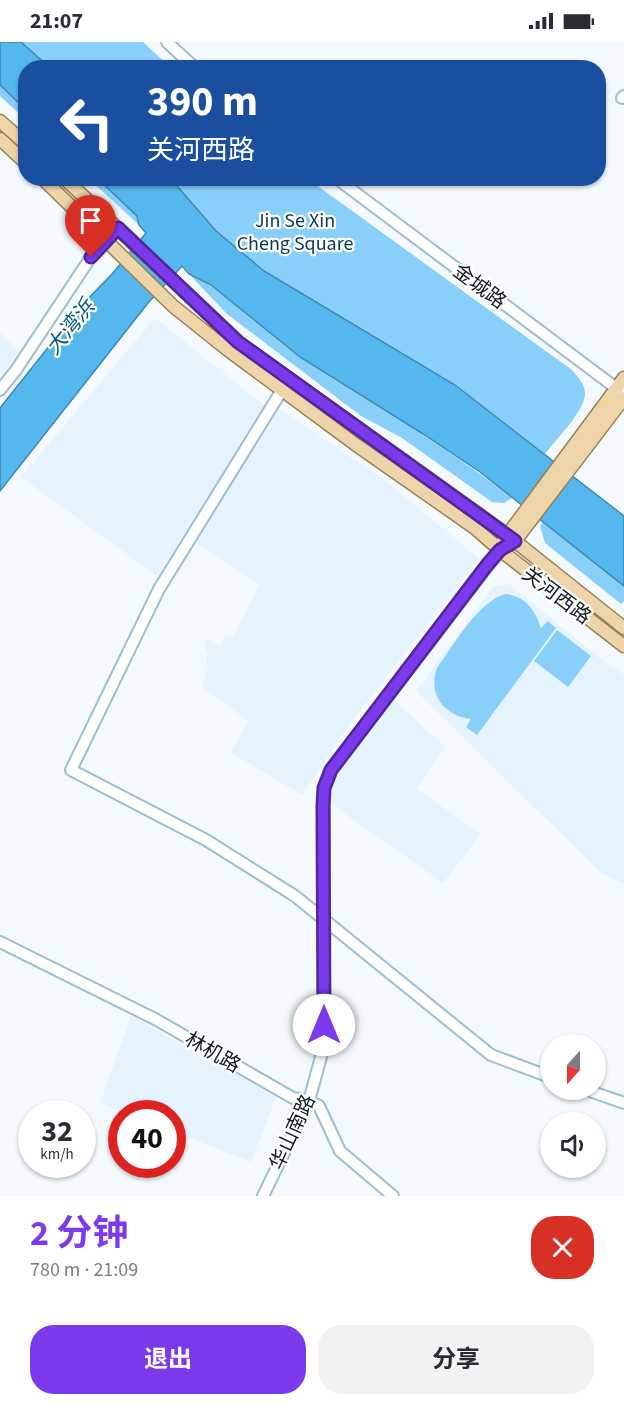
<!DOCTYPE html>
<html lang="zh">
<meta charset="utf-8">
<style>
:root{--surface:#fff;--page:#f2f2f3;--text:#2b2b33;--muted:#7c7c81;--accent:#7c3aed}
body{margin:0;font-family:"Source Sans 3","Noto Sans SC",sans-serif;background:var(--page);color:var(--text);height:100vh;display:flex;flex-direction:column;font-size:22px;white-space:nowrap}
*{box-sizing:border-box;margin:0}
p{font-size:20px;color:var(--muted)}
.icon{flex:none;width:33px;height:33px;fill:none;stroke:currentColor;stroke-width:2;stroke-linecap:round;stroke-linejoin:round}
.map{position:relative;height:1154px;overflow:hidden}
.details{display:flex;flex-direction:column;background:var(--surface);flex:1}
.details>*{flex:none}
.top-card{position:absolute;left:18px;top:18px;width:588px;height:126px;border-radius:24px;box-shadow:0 2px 4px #0004;background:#1a4fa0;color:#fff;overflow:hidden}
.needle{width:39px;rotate:201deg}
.buttons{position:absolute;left:540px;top:992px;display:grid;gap:12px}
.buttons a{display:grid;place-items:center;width:66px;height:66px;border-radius:50%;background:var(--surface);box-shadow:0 2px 4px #0004;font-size:30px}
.speed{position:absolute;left:18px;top:1058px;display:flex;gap:12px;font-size:30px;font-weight:700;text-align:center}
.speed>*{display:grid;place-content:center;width:78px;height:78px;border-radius:50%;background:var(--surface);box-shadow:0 2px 4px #0004;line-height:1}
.speed small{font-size:15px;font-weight:400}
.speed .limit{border:9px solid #d22;background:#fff;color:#111}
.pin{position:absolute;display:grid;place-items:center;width:51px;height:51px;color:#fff;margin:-62px -26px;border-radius:50% 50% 50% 0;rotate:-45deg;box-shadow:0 0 6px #0007}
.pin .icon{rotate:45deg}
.me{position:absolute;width:66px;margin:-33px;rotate:0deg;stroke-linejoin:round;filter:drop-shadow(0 0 4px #0008)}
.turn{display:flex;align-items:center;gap:21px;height:126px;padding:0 30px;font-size:27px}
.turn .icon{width:78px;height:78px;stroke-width:2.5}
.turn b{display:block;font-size:42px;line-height:51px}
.round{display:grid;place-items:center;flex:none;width:63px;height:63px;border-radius:24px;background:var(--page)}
.headline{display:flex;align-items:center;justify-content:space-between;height:102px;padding:0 30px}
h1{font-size:36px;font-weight:700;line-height:45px;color:var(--accent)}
.cta{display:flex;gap:12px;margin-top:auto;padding:12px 30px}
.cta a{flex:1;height:69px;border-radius:24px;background:var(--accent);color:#fff;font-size:24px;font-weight:700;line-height:69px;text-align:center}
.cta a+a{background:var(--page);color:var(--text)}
.status{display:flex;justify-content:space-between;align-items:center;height:42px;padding:0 30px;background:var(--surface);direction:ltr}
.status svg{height:16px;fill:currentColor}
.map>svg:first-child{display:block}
</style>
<div class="status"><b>21:07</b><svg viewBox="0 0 49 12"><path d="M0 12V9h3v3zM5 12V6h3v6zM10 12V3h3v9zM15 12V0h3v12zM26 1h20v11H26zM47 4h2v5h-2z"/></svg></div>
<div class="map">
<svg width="624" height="1154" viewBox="0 0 624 1154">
<rect width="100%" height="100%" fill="#f3f9fc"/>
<path fill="#e4f3fd" d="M155 276 266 365 157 534 21 435Z
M0 291 19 309 0 334Z
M276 365 387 440 479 517 349 683 302 753 230 710 249 679 203 646 208 611 204 608 208 596 219 604 226 592 233 595 259 543 193 499Z
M509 542 598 615 624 633V841L602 832 416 649 493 545Z
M392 656 445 705 417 747 481 792 443 841 330 761 333 740Z
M131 974 276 1055 251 1120 173 1089 172 1071H125L100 1061Z"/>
<path fill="#88cff9" d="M21 0H143L170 25H49Z
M0 43 25 67V77L0 54Z
M89 137H98L137 174 139 183Z
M171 137H308L572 328C578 335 586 343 585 353 584 369 555 399 545 412L455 343 264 229 216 189Z
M189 232C232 252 263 290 302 316 372 363 445 403 512 456L504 461 492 460 402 396 361 374 227 272Z
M543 480 624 544V559L621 562 545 501 540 484Z
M506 552C526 555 535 568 541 586L548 579 556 586 477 693 466 685 471 677C445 674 427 652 437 626 453 604 479 558 506 552Z
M557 588 591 614 568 645 534 619Z"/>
<path fill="#54b8ee" stroke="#3f89b0" stroke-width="1.5" d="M0 0H21L49 25 26 26 25 67 0 43Z
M98 137H171L216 189 264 229 455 343 624 474V544L480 430 423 392 300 315 211 243 189 232 182 224 148 261 0 449V366L81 264 113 231 146 191 139 183 137 174Z"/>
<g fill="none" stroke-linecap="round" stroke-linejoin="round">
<defs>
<path id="minor" d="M167 0 195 26
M622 56 624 54
M336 136 624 352
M0 348 16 328 91 215 118 186
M282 348 159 547 71 728 206 798 295 854 491 1013 550 1035
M0 900 155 977 293 1056 309 1059 319 1064 340 1109 393 1154
M584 1047 624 1061
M263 1154 309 1059 324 1004V746L331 728 500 508"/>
<path id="major" d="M0 79 26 102
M0 97 26 121
M42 136 173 264 228 308 355 402 475 486 500 508 624 604
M64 136 238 300 506 492 624 586
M503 499 624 336
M509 503 515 499 624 356"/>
</defs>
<use href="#minor" stroke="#9fbdcf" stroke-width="14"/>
<use href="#major" stroke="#988153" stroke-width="15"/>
<use href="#minor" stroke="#fff" stroke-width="10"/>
<use href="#major" stroke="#eed4a9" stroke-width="12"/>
</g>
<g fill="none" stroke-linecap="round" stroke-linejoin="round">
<defs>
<path id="route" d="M91 215 118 186 238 300 515 499 500 508 487 523 331 728 324 746 323 764 324 983"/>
</defs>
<use href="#route" stroke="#51269a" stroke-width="15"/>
<use href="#route" stroke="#7c3aed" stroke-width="10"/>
</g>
<g text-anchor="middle" stroke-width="4.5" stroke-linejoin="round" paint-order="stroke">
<g font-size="20" fill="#0b384d" stroke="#fff">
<text x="295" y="185">Jin Se Xin<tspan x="295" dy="23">Cheng Square</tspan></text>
</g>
<g font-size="20" fill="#0f1a20" stroke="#fff">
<text transform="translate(480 244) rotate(37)" y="7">金城路</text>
<text transform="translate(557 553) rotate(37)" y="7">关河西路</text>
<text transform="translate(213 1010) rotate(30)" y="7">林机路</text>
<text transform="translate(292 1090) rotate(-65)" y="7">华山南路</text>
</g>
<g font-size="21" font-style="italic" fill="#02577a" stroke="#fff">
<text transform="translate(70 285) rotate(-51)" y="7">大湾浜</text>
</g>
</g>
</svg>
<div class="buttons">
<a><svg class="needle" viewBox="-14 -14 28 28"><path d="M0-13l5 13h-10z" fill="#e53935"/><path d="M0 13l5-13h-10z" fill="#7c7c81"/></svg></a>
<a><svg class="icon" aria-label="sound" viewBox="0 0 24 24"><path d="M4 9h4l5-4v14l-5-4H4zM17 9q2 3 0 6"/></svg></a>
</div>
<div class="speed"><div>32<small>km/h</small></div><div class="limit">40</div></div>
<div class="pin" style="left:91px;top:215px;background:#d93025"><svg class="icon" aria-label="arrive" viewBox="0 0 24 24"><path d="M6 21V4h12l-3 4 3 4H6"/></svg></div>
<svg class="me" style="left:324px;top:983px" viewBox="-20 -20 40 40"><circle r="19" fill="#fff"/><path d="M0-13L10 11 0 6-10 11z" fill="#7c3aed"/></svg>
<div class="top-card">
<div class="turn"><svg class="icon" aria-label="left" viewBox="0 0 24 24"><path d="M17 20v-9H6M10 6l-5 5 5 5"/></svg><div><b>390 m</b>关河西路</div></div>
</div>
</div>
<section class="details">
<div class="headline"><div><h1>2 分钟</h1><p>780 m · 21:09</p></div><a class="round" style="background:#d93025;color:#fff"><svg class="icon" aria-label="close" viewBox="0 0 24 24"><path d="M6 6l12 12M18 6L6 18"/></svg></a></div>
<div class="cta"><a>退出</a><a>分享</a></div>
</section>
